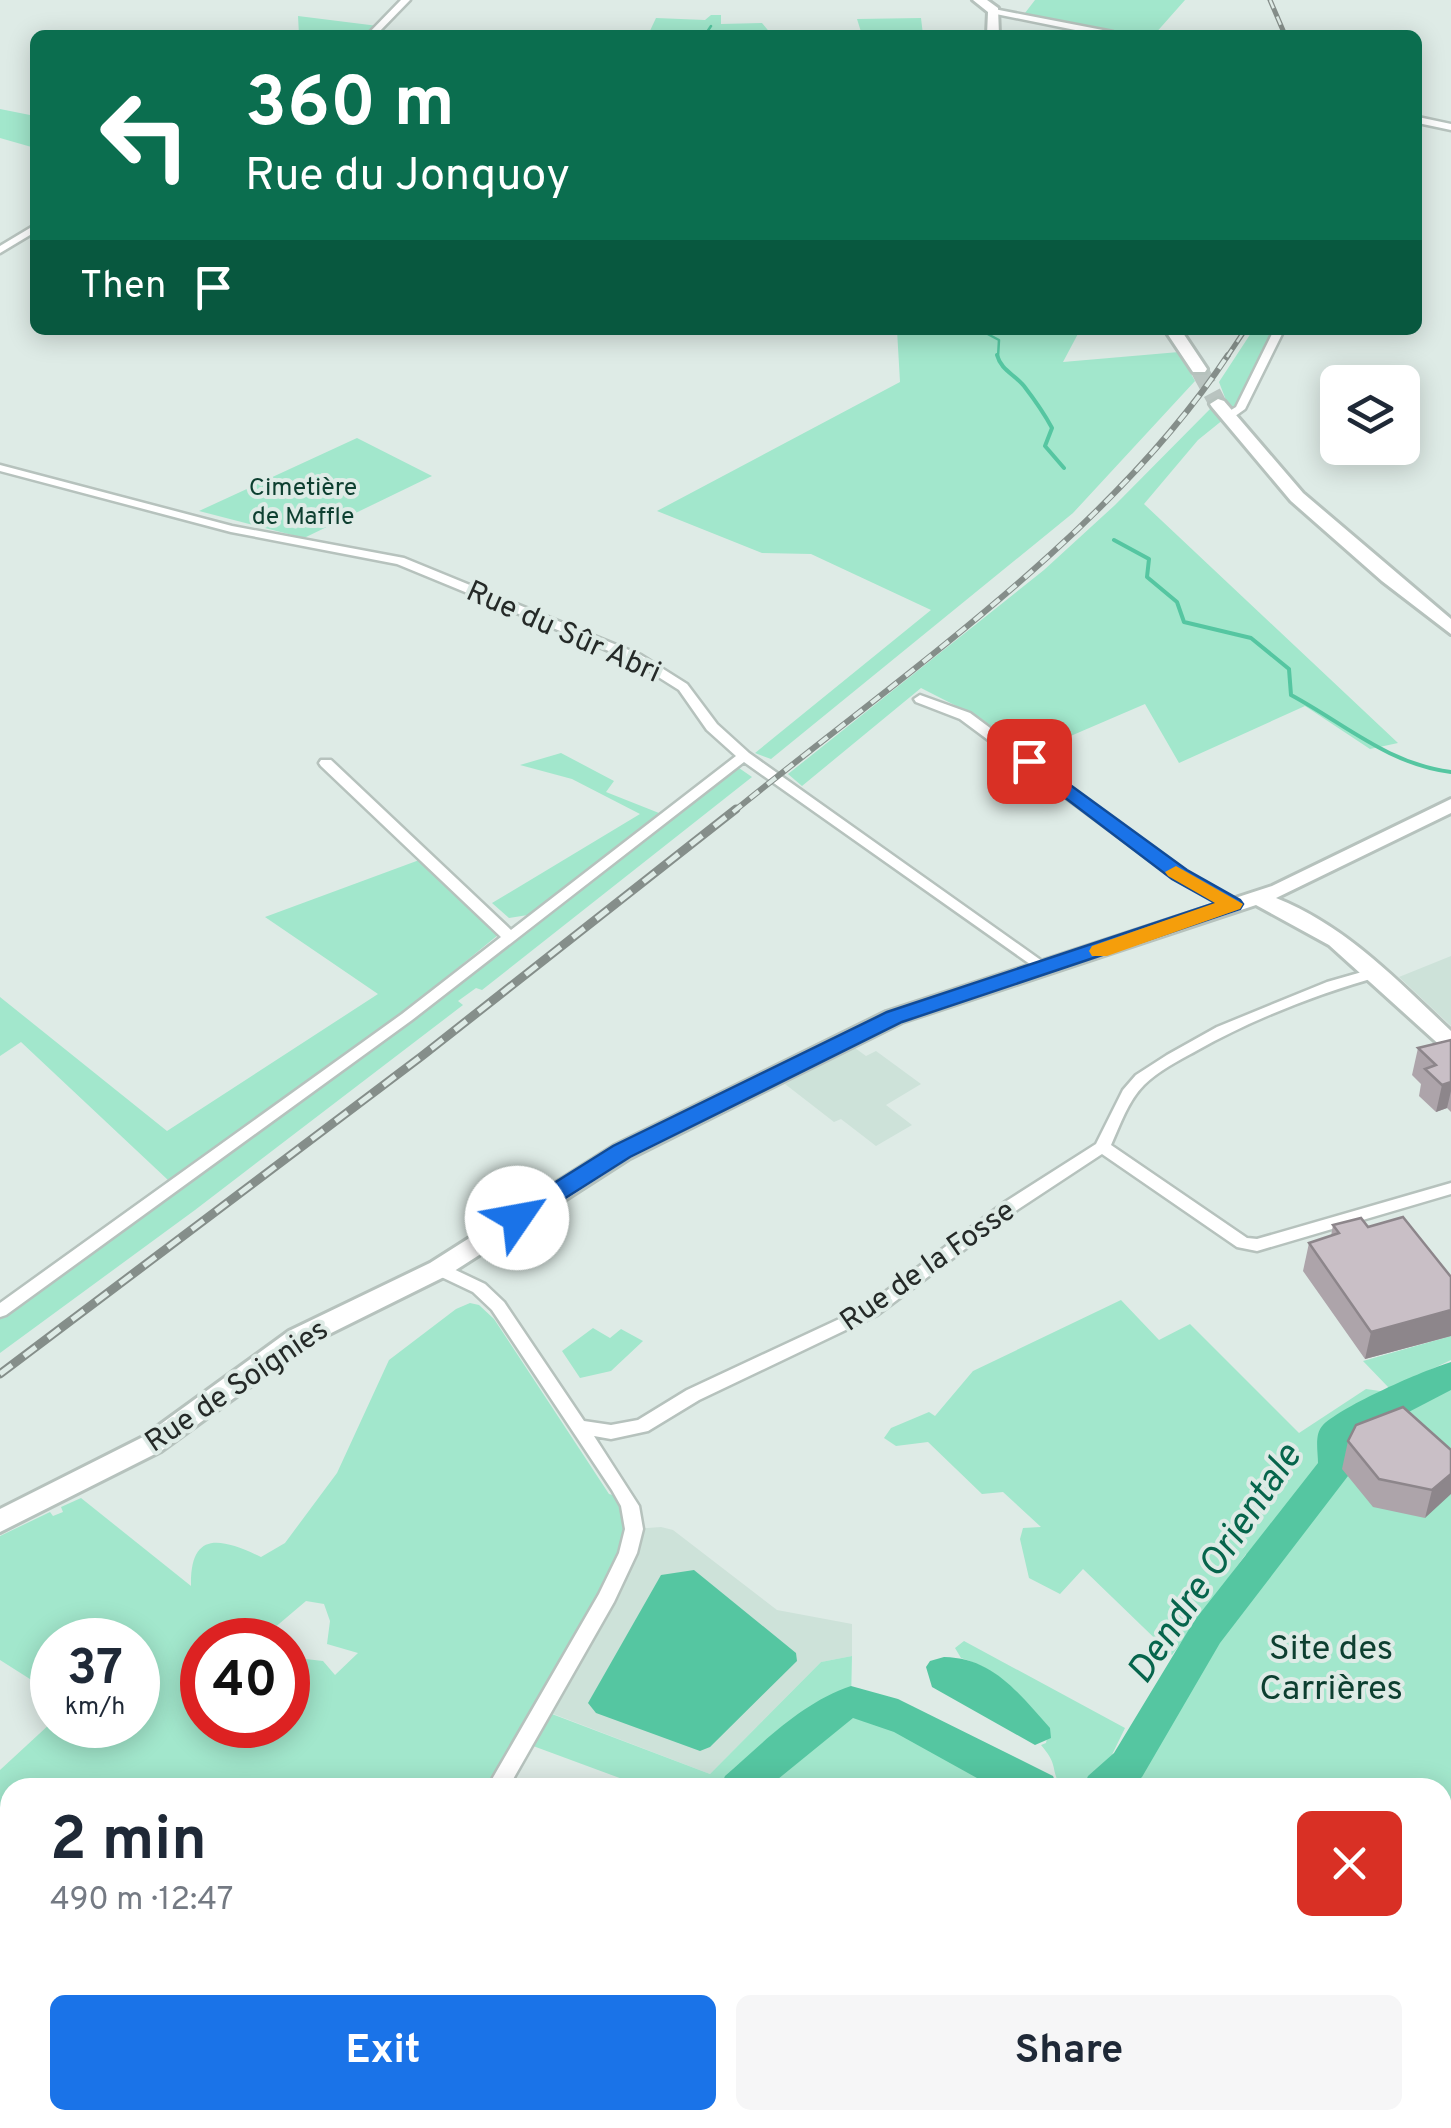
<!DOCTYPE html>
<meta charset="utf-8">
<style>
:root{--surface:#fff;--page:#f6f6f7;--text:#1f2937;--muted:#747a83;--accent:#1a73e8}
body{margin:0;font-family:Overpass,sans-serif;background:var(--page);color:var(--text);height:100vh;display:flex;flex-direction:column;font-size:38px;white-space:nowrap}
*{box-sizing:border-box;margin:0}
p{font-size:32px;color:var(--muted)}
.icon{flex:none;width:55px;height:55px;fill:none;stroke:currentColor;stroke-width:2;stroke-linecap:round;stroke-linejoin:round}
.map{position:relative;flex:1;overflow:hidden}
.side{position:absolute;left:0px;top:1778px;width:1452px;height:352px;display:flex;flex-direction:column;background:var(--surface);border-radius:30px 30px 0 0;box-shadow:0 5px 25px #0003}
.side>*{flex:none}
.top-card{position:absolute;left:30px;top:30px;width:1392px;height:305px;border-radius:15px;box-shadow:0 5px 25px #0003;background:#0b6e4f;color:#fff;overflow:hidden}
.tools{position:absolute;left:1320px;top:365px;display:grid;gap:20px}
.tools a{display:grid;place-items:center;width:100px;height:100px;border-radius:15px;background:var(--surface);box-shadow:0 5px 25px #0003;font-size:50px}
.speed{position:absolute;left:30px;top:1618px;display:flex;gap:20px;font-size:50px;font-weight:700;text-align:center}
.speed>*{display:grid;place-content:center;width:130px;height:130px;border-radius:50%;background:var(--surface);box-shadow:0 5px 25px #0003;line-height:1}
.speed small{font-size:25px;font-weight:400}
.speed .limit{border:15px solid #d22;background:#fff;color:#111}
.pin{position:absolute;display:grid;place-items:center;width:85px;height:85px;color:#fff;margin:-42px;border-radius:20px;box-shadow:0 5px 15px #0006}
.me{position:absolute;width:110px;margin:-55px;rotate:57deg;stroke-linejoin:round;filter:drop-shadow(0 0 8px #0008)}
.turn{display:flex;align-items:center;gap:35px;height:210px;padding:0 50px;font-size:45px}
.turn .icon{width:130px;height:130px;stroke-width:2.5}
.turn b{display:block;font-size:70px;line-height:85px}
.then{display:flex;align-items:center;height:95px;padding:0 50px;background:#0003;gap:20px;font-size:38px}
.round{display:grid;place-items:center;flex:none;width:105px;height:105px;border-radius:15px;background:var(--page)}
.summary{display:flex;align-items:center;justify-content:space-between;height:170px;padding:0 50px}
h1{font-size:60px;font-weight:700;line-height:75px}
.cta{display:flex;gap:20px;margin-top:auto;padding:20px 50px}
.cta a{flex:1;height:115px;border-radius:15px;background:var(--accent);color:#fff;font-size:40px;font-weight:700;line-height:115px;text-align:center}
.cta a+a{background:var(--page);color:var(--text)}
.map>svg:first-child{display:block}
</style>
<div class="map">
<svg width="1451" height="2128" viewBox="0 0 1451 2128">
<rect width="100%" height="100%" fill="#deebe6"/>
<path fill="#cde2d9" d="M1451 956V1026L1399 977Z
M855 1048 866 1056 876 1051 921 1084 886 1105 912 1125 876 1146 841 1119 834 1122 785 1084Z
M661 1527 673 1530 777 1610 852 1624V1656L821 1662 710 1774 543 1710 634 1529Z"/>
<path fill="#a2e7cc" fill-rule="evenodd" d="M1035 0H1185L1154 35H1124L1025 13Z
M711 15H721V24L762 23 772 35H648L656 18 705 20Z
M298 16 378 26 366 35H299Z
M921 18 923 35H862L857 19Z
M0 109 35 116V148L0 138Z
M897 330H1080L1063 362 1179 352 1195 381 1073 513 771 759 755 753 931 610 811 554 762 553 657 511 900 382Z
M1253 330H1274L1235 408H1229L1219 382Z
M1214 405 1224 419 1198 440 1144 504 1398 743 1370 749 1305 706 1179 763 1145 704 1031 753 980 718 921 688 802 786 788 774 1044 570 1115 505Z
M357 438 432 476 304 538 199 511Z
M561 753 614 781 606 792 659 813 528 915 509 918 492 903 640 814 572 779 520 765Z
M739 768 752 777 482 990 476 988 458 1001 463 1005 195 1210 0 1353V1316L487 964Z
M422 859 498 935 405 1011 168 1180 21 1042 0 1056V997L167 1131 378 994 265 917Z
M1121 1300 1159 1340 1190 1324 1299 1433 1366 1389 1408 1395 1451 1375V2128H568V2120H1442V1788L1102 1787 1128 1765 1207 1632 1253 1571 1246 1554 1172 1655 1083 1569 1060 1594 1029 1578 1020 1539 1023 1528 1041 1527 1003 1492 982 1494 928 1442 896 1446 884 1438 891 1428 929 1412 935 1416 973 1371Z
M470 1303 479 1305 494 1319 609 1494 626 1499 634 1529 544 1711 710 1774 821 1662 852 1656 851 1702 879 1705 1019 1781 1039 1787H644L525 1743 497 1787 10 1788V1924H0V1770L52 1722V1725H138V1640H52V1693L0 1660V1536L50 1512 53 1516 63 1512 61 1507 81 1498 191 1586C190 1530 221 1538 261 1557L285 1543 337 1473 389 1360 456 1309ZM306 1601 324 1604 330 1621 327 1644 358 1653 335 1675 323 1661 288 1657V1725H202V1640H260Z
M593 1328 610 1338 621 1329 643 1341 611 1371 580 1378 562 1351Z
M1451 1336V1360L1390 1389 1363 1361Z
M964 1641 1125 1728 1108 1763 1087 1787H1061C1050 1768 1059 1766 1041 1745L1046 1743 1049 1728C1022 1697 1001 1670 961 1658L955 1648Z"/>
<path fill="#55c6a1" d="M694 1570 796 1653 797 1661 710 1747 700 1751 596 1713 588 1703 661 1575Z
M944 1657C994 1658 1019 1694 1050 1728L1051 1738 1035 1745 932 1687 926 1667 930 1661Z"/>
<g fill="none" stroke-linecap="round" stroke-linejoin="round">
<path stroke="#55c6a1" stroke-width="2.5" d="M705 35 711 26
M980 330 999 340 998 357"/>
<path stroke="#55c6a1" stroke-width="4" d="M997 355C1001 370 1014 374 1024 386 1034 399 1044 413 1052 428L1045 446 1064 468
M1114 540 1149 559 1147 577 1177 602 1184 622 1251 638 1289 669 1291 695C1345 724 1388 764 1451 772"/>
<path fill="#55c6a1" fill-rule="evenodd" d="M1451 1362V1390L1353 1441 1354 1466 1348 1476 1220 1643 1142 1777 1130 1788H1083L1088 1776 1114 1753 1194 1621 1318 1463C1318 1451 1314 1434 1323 1425 1344 1405 1422 1371 1451 1362Z
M851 1686 898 1699 1053 1776 1058 1788H995L894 1732 853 1718 767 1788H720L725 1776C764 1742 801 1703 851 1686Z
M586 2120H630L629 2128H585Z"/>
<path stroke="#b9c4c0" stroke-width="18" stroke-dasharray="18 9" stroke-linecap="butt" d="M1199 369 1218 404"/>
<defs>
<path id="street" d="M401 0H410L376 35H367Z
M994 9 1113 32 1117 35H1100L991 13V9Z
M1418 117 1451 124V130L1418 123Z
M35 225V232L0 253V246Z
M1274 330H1284L1245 409 1231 419H1223V415L1236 407Z
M0 465 232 526 404 558 641 655 687 684 717 724 749 753 1049 966 1042 971 1037 969 744 762 412 1020 6 1315 0 1317V1303L402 1014 501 937 321 766 319 763 321 760H331L511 930 736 756 707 730 679 690 633 661 397 564 231 532 0 471Z
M920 695 970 713 1184 872 1239 904 1232 908 1227 907 1174 878 960 719 916 702 914 699Z
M1376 968 1383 973 1381 976C1317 994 1253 1019 1196 1051 1178 1061 1158 1071 1144 1085 1128 1101 1120 1125 1111 1145L1247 1238 1257 1239 1451 1183V1194L1257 1251 1237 1247 1102 1154 1017 1210 877 1315 699 1400 648 1431 611 1439 594 1436 639 1506 643 1529 637 1553 614 1602 508 1788H487L599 1594 619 1553 625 1529 621 1506 612 1490 492 1310 473 1292 433 1273 431 1269 433 1265H445L485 1284 504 1302 584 1421 611 1425 638 1420 687 1390 865 1307 1005 1202 1096 1144 1123 1090 1136 1075 1167 1055 1217 1027 1327 982Z
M66 2120H90L86 2128H62Z"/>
<path id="secondary" d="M973 0H987L998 8 999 35H987L988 12Z
M1165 330H1181L1207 369 1205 372H1193Z
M1218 399 1224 401 1303 493 1451 619V634L1382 581 1291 501 1212 407 1210 404Z
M1451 799V813L1276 898C1346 926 1397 980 1451 1031V1050L1443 1048 1329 945 1256 905 902 1022 630 1158 448 1275 307 1345 161 1451 0 1532V1509L143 1437 289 1331 430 1263 614 1146 886 1012 1272 886Z"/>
</defs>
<use href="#street" stroke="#b6c2bd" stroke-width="5"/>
<use href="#secondary" stroke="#b6c2bd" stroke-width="6"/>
<use href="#street" fill="#fff" fill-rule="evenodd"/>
<use href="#secondary" fill="#fff" fill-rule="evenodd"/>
<defs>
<path id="rail-far2" d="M1270 0 1285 35
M1227 357 1245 330"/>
<path id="rail-far1" d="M733 812C900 676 1109 535 1228 355"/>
<path id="rail" d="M0 1374 422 1056 736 809"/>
</defs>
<use href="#rail-far2" stroke="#858e8a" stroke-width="5"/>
<use href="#rail-far1" stroke="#858e8a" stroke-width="6"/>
<use href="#rail" stroke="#858e8a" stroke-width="9"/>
<use href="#rail-far2" stroke="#deebe6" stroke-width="2.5" stroke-dasharray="9" stroke-linecap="butt"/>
<use href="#rail-far1" stroke="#deebe6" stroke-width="4" stroke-dasharray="11" stroke-linecap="butt"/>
<use href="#rail" stroke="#deebe6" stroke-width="5" stroke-dasharray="15" stroke-linecap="butt"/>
</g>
<path fill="#ada4aa" d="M1451 1040V1112L1447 1108 1436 1112 1419 1096 1421 1084 1412 1075 1418 1048Z
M1333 1225 1451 1277V1336L1365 1359 1303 1271 1309 1243 1331 1236Z
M1348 1441 1451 1450 1425 1518 1373 1507 1342 1469Z"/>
<path fill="#8d868b" d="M1451 1082V1091L1447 1108 1436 1112 1442 1085Z
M1451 1310V1336L1365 1359 1371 1332Z
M1451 1474V1494L1425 1518 1432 1490Z"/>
<path fill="#c9bfc6" stroke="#8d868b" stroke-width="2.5" d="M1451 1040V1082L1442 1085 1425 1069 1436 1065 1418 1048Z
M1403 1217 1451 1277V1310L1371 1332 1309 1243 1339 1233 1333 1225 1361 1218 1368 1227Z
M1403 1407 1451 1450V1474L1432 1490 1379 1479 1348 1441 1356 1425Z"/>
<path fill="#1a73e8" stroke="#114b97" stroke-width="2.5" d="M1029 755 1187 870 1240 900 1243 904 1240 909 902 1022 630 1157 526 1223H508L505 1218 508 1212 613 1146 887 1012 1215 903 1172 879 1022 765 1019 761Z"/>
<path fill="#f59e0b" d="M1176 866 1243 904 1240 909 1107 956H1092L1089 951 1092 946 1215 903 1168 876 1165 872Z"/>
<g text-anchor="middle" stroke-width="8" stroke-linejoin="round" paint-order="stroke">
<g font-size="25" fill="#0d3f30" stroke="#deebe6">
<text x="303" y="495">Cimetière<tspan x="303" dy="29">de Maffle</tspan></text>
</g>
<g font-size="30" fill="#252a28" stroke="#deebe6">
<text transform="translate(564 631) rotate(24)" y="10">Rue du Sûr Abri</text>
<text transform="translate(927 1265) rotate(-35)" y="10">Rue de la Fosse</text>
<text transform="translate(236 1385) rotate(-34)" y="10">Rue de Soignies</text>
</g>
<g font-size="35" fill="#0d3f30" stroke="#deebe6">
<text x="1331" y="1659">Site des<tspan x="1331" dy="40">Carrières</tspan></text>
</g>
<g font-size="38" font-style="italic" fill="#06654c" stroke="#deebe6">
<text transform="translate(1213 1563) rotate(-56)" y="13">Dendre Orientale</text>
</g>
</g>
</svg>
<div class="tools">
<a><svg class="icon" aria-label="layers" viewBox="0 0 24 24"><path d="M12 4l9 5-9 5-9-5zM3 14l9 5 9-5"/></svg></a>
</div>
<div class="speed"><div>37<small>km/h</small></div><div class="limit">40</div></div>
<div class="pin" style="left:1029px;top:761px;background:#d93025"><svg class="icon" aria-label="arrive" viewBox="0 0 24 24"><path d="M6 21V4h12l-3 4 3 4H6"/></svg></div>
<svg class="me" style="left:517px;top:1218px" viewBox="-20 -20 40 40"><circle r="19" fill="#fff"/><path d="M0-13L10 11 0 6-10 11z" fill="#1a73e8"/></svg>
<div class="top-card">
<div class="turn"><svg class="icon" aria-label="left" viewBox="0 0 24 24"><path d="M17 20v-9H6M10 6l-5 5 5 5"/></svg><div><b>360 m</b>Rue du Jonquoy</div></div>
<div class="then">Then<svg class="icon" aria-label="arrive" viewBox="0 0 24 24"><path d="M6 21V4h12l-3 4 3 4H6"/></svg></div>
</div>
<section class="side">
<div class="summary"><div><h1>2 min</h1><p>490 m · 12:47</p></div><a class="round" style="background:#d93025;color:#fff"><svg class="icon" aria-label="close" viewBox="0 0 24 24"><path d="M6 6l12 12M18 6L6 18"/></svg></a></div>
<div class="cta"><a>Exit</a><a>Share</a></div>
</section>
</div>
